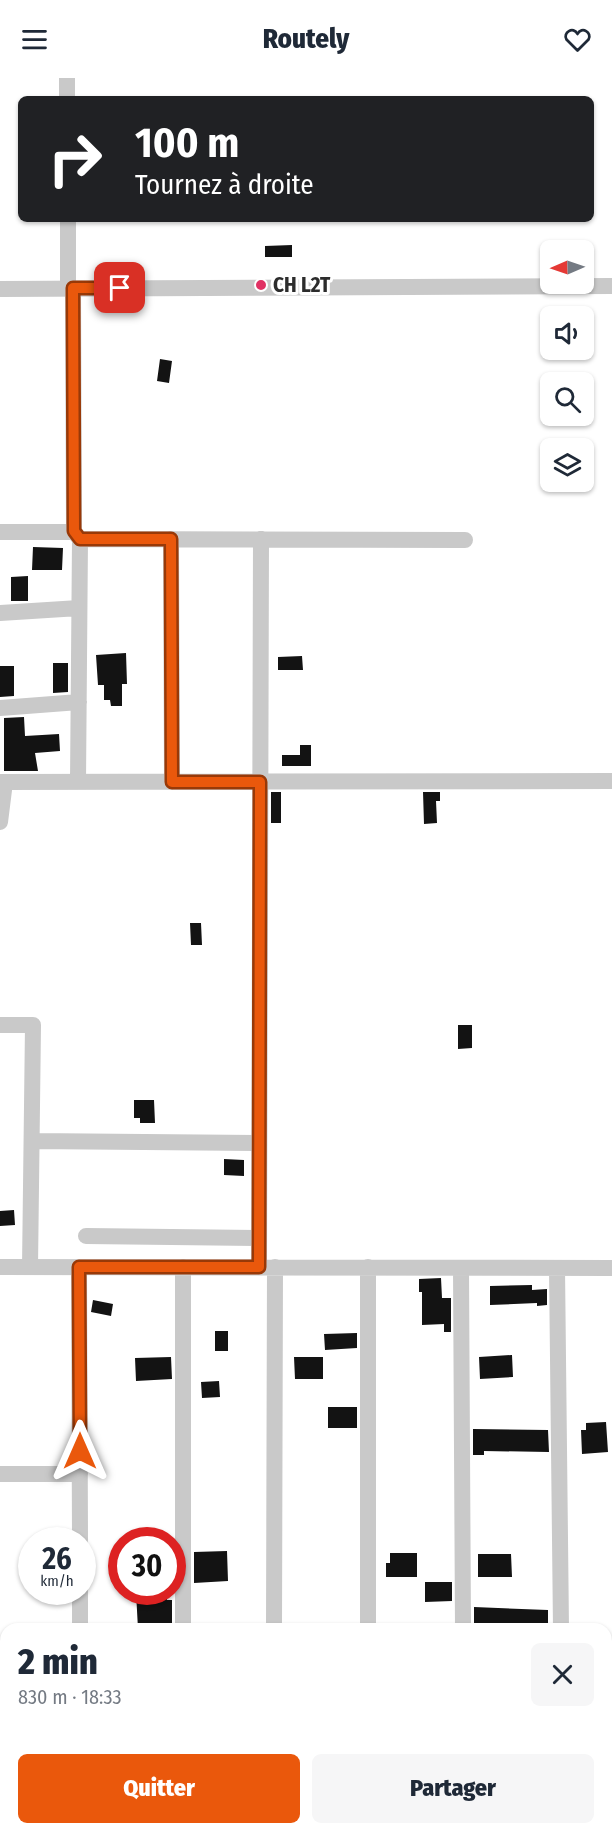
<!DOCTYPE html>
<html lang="fr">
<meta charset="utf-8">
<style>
:root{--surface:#fff;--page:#f6f6f7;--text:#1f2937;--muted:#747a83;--accent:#ea580c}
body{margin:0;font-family:"Fira Sans Condensed",sans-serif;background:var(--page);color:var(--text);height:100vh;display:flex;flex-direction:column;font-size:22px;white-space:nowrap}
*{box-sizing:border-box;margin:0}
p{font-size:20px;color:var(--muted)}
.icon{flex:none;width:33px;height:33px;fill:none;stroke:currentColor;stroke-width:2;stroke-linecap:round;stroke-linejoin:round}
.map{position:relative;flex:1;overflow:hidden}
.side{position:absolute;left:0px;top:1545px;width:612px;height:212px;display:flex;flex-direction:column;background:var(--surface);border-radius:18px 18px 0 0;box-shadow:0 2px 4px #0004}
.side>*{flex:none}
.top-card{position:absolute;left:18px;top:18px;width:576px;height:126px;border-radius:9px;box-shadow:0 2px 4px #0004;background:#202124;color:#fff;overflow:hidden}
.needle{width:39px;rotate:268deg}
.fabs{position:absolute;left:540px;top:162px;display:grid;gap:12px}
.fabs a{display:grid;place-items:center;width:54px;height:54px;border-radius:9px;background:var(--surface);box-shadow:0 2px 4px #0004;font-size:30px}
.speed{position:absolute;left:18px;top:1449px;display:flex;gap:12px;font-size:30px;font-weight:700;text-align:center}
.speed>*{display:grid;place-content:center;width:78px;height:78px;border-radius:50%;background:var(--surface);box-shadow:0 2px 4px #0004;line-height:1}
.speed small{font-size:15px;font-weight:400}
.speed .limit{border:9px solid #d22;background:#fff;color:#111}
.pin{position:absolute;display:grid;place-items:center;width:51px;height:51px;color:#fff;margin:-26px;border-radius:12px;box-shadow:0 3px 9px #0006}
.me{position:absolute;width:66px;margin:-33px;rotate:0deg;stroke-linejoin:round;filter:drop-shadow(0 0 4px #0008)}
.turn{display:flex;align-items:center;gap:21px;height:126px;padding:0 18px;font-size:27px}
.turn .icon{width:78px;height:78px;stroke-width:2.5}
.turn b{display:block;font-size:42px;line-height:51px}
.round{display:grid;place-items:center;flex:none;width:63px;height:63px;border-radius:9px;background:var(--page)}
.overview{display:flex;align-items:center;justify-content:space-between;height:102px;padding:0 18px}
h1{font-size:36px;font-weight:800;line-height:45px}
.cta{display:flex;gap:12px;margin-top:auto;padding:12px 18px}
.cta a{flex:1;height:69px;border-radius:9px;background:var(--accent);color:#fff;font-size:24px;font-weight:800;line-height:69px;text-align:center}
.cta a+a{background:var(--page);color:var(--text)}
header{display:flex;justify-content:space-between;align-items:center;height:78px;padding:0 18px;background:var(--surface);font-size:27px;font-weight:800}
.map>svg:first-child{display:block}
</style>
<header><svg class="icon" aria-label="menu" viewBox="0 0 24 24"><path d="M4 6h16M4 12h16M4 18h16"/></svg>Routely<svg class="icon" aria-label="heart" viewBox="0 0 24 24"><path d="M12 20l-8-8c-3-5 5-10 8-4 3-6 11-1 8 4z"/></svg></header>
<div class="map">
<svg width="612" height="1756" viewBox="0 0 612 1756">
<rect width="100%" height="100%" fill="#fff"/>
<path fill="#131313" d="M292 167V179H265V168Z
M160 281 172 283 169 305 157 303Z
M33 469 63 470 62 492H32Z
M28 498V523H11V499Z
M126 575 127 606H122V628H111L110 622H104V607H98L96 577Z
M302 578 303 592H278V579Z
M53 585H68V614L53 615Z
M0 588H14V618L0 619Z
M24 639 25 658 59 656 60 673 35 675 38 693H4V640Z
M300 667H311V688H282V677H300Z
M271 714H281V745H271Z
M423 714H440V723H436L437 745 424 746Z
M190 845H201L202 867H191Z
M458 947H472V970L458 971Z
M134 1022H154L155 1045H140V1040H134Z
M224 1081 244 1082V1098L224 1097Z
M14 1132 15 1147 0 1148V1133Z
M441 1200 442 1220H451V1254H444V1246L422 1247V1214H419V1201Z
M532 1207V1212L547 1211V1227L537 1228V1225L490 1227V1208Z
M93 1222 113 1226 111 1238 91 1234Z
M215 1253H228V1273H215Z
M357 1255V1270L325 1272 324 1256Z
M512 1277 513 1299 480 1301 479 1279Z
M171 1279 172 1301 136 1303 135 1280Z
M294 1279H323V1301H295Z
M219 1303 220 1319 202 1320 201 1304Z
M328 1329H357V1350H328Z
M606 1344 608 1374 582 1376 581 1352H586V1345Z
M473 1351 548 1352 549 1374 484 1373V1377H473Z
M227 1473 228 1503 194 1505V1474Z
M390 1475H417V1499H386V1485H390Z
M478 1476H511L512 1499H478Z
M425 1504H452V1523L425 1524Z
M136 1514H166L167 1522H172V1551H138Z
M474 1529 548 1532V1551H512V1548H486V1551H474Z"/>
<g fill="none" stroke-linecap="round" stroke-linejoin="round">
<path stroke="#c9c9c9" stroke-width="16" d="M67 0V21
M68 141V211
M0 211 612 208
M73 211 74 454 80 461 78 704
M0 454H74
M80 461 465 462
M171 461 172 704
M0 535 79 530
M0 630 79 624
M0 704 612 703
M0 744 5 704
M0 947H33L30 1189
M32 1063 259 1065
M86 1158 259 1160
M0 1189 612 1190
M79 1189 80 1462
M259 1189 261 461
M368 1189V1551
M461 1190 463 1551
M557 1190 561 1551
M0 1396H80
M80 1514V1551
M183 1551V1189
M274 1551 275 1189
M0 1682H6
M606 1682H612
M81 1750V1756
M183 1750V1756
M273 1750V1756
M369 1750V1756
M465 1750V1756
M562 1750V1756"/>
</g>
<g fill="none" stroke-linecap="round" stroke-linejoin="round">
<defs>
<path id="route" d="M80 1373 79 1189H259L260 704H172L171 461H80L74 453 73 210H120"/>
</defs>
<use href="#route" stroke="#983908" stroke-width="15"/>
<use href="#route" stroke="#ea580c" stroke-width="10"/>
</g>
<circle fill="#e03163" stroke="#fff" stroke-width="2" cx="261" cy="207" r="6"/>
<g text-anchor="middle" stroke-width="6" stroke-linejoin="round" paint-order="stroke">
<g font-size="21" font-weight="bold" fill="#2c2c2c" stroke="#fff" text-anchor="start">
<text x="273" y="214">CH L2T</text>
</g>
</g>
</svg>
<div class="fabs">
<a><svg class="needle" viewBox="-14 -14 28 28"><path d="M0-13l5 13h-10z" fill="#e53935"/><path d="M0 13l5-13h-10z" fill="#747a83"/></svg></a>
<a><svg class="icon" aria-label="sound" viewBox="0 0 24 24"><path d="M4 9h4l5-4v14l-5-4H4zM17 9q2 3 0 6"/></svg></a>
<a><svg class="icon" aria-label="search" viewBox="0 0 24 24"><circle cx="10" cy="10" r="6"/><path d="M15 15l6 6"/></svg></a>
<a><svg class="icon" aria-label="layers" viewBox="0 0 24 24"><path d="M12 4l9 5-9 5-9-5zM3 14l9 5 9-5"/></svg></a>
</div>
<div class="speed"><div>26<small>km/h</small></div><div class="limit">30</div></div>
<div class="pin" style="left:120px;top:210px;background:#d93025"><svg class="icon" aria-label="arrive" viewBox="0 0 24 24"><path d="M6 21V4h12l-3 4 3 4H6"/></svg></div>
<svg class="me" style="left:80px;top:1373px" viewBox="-20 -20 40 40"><path d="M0-17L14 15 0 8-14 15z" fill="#ea580c" stroke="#fff" stroke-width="4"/></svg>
<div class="top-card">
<div class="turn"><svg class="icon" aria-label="right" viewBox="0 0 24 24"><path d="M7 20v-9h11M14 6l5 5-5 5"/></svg><div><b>100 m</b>Tournez à droite</div></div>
</div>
<section class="side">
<div class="overview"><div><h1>2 min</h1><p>830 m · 18:33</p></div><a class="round"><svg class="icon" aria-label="close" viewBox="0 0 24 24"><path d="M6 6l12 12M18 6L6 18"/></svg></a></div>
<div class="cta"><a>Quitter</a><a>Partager</a></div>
</section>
</div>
